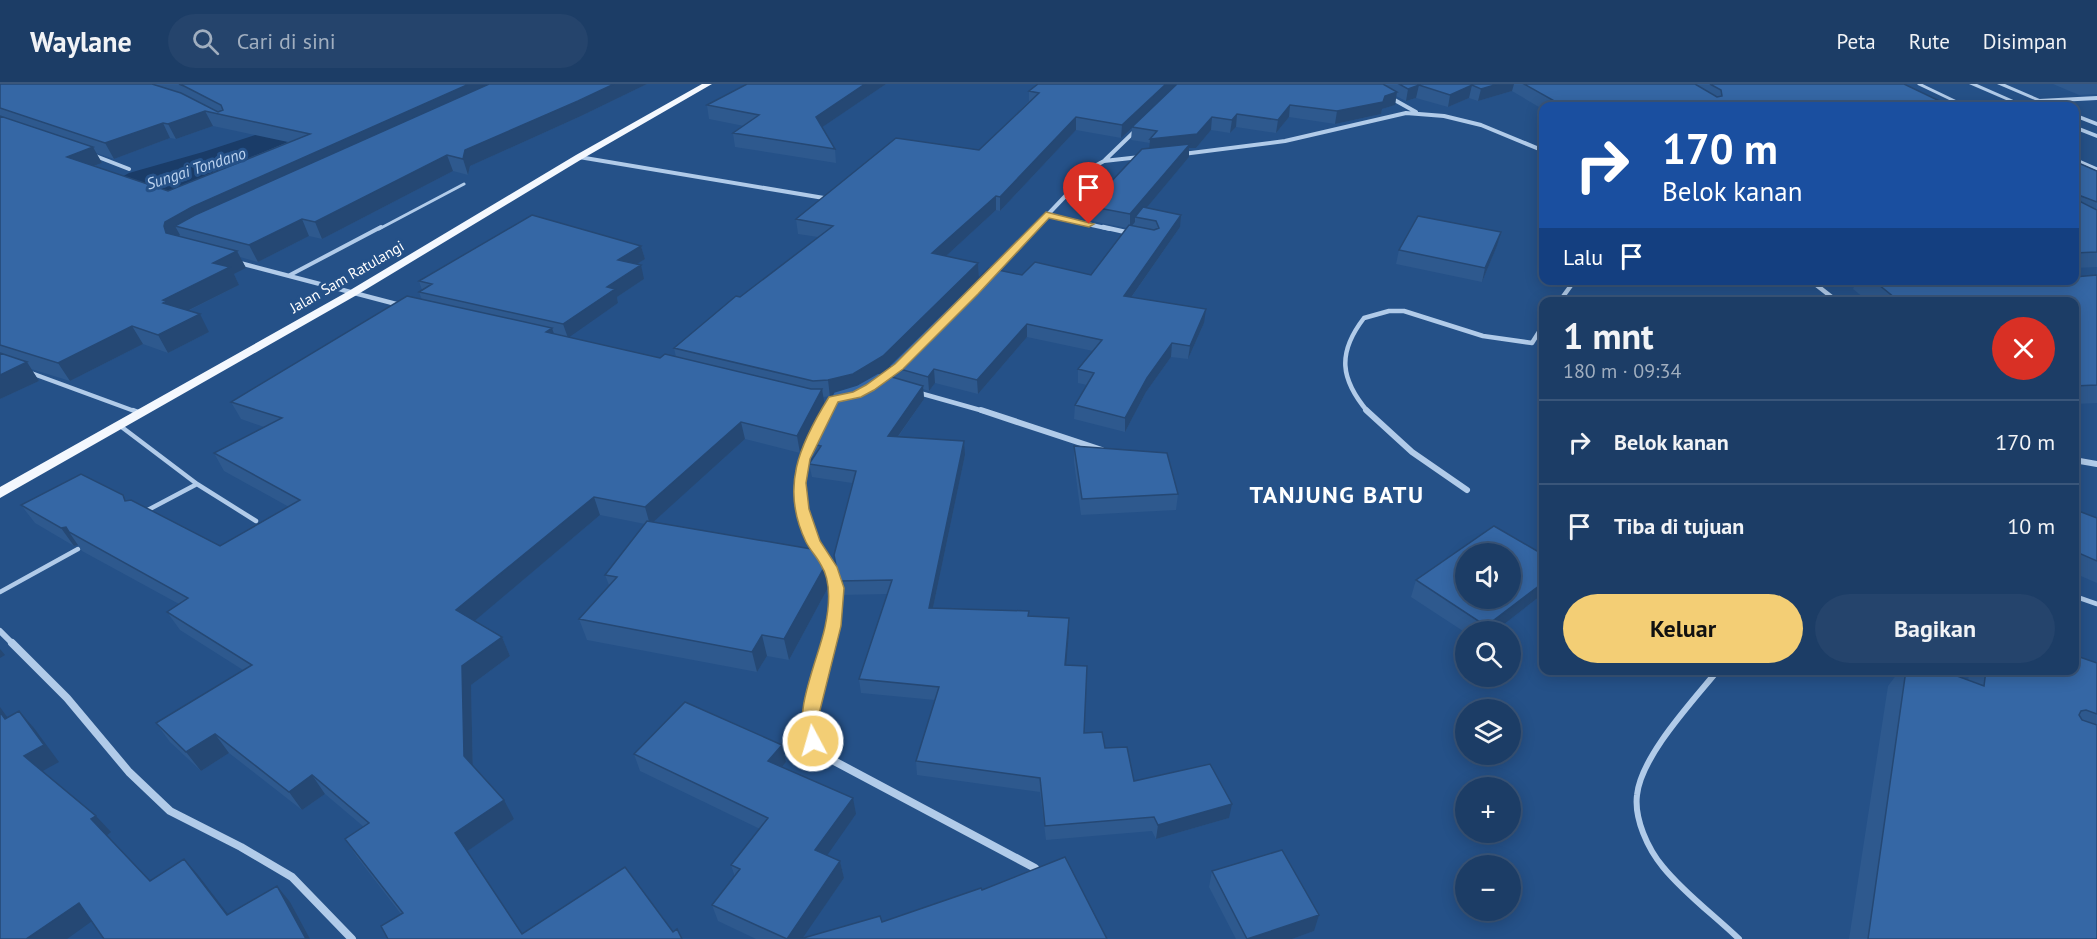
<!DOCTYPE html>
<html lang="id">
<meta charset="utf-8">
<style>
:root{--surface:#1c3d66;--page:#25446c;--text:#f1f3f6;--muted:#a0aebf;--line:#3a567a;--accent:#f3ce75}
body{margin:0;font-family:"PT Sans",sans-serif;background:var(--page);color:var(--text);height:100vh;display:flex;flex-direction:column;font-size:22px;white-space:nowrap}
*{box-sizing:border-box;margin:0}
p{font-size:20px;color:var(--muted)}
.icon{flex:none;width:33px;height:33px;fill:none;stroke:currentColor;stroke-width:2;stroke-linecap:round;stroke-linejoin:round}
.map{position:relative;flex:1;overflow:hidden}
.drawer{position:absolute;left:1539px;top:213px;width:540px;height:378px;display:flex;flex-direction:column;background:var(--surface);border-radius:12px;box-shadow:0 3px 15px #0003,0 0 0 2px var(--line)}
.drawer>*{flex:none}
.hud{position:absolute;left:1539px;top:18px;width:540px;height:183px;border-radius:12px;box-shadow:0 3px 15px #0003,0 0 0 2px var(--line);background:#1a4fa0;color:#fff;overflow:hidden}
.fabs{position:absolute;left:1455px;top:459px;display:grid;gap:12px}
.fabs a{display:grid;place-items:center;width:66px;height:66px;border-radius:50%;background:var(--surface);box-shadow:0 3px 15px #0003,0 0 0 2px var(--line);font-size:30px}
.pin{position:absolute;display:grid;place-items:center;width:51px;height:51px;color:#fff;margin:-62px -26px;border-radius:50% 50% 50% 0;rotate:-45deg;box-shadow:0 0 6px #0007}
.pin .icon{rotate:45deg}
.me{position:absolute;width:66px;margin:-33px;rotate:354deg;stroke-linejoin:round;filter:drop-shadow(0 0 4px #0008)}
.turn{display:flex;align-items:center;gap:21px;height:126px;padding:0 24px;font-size:27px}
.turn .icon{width:78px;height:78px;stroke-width:2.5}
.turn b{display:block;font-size:42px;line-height:51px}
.then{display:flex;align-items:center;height:57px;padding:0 24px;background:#0003;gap:12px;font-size:22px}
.round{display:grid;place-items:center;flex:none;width:63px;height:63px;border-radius:32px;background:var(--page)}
.headline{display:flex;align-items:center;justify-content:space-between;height:102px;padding:0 24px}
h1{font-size:36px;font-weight:800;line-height:45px}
.action{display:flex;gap:12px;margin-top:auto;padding:12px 24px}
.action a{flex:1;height:69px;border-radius:36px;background:var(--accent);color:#111;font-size:24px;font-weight:800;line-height:69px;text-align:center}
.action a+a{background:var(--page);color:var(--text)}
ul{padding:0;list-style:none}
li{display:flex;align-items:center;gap:18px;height:84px;padding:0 24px;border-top:2px solid var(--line)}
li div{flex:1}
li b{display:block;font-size:22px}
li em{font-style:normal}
header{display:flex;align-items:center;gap:36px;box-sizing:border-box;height:84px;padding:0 30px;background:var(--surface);border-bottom:2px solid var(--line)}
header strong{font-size:28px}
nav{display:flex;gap:33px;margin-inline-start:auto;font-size:21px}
.search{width:420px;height:54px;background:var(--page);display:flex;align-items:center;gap:15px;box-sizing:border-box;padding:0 21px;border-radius:33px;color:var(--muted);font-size:22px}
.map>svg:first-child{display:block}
</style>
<header>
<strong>Waylane</strong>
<div class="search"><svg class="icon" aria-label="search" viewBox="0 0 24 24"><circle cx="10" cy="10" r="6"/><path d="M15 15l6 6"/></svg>Cari di sini</div>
<nav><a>Peta</a><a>Rute</a><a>Disimpan</a></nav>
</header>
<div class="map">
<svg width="2097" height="855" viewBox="0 0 2097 855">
<rect width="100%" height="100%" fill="#255188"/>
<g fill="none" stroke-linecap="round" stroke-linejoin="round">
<path fill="#1a3c68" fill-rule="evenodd" d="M266 0H323L345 8 360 33 354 42 316 59 235 88 163 109 39 181 19 190 0 195V159L129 89 203 68 286 41 315 28 314 25 272 8Z"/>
<path stroke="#b1cbe9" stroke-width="3" d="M1919 0 1963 21
M1954 22 2015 19
M2074 75 2097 85
M379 145 464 100"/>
<path stroke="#b1cbe9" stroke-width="4" d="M290 191 381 143
M31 289 137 328"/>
<path stroke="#b1cbe9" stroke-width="4.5" d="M133 326 141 329
M119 341 197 400 256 437
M146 427 197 400
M0 508 78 465
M2074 512 2097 520"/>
<path stroke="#b1cbe9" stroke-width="6" d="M1718 586C1693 617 1641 672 1637 711 1634 735 1648 765 1663 783 1685 810 1714 831 1739 855"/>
<path stroke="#b1cbe9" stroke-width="4" d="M1391 14 1416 28
M2039 17 2097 14
M1183 70 1285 57 1406 29 1444 32 1481 41 1544 67
M93 71 129 85
M579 73 830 115
M1105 76 1136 46
M1046 131 1110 145
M1034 145 1093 83 1104 77 1140 73"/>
<path stroke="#b1cbe9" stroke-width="4.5" d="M1103 143 1130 149
M236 178 400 221
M991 190 1036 143
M1810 196 1838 218
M1559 218 1575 196
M916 308 987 328
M1368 328C1340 295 1337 269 1364 234L1389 227H1404L1483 252 1532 259 1544 240"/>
<path stroke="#b1cbe9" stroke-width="6" d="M981 326 1102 366
M1366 326 1412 368 1467 406
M813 356C796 388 796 426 814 459 822 474 835 486 836 505 837 523 833 543 828 560
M2074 376 2097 380
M0 547 13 560"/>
<path stroke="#b1cbe9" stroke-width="8" d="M12 559 67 614 129 688 170 727 241 763 292 793 352 855
M829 559 809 638 813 657 834 677 1035 784"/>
<path fill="#b1cbe9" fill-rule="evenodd" d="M1969 0H1977L2027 22H2020Z
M1997 0H2005L2056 22H2049Z
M2074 29 2097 38V42L2074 33Z
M2074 41 2097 50V54L2074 45Z"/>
<path fill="#f4f8fe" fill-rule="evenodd" d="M702 0H712L582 75 355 212 0 414V403L347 208 576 71Z"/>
</g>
<path fill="#2e598e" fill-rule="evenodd" d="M0 0H647L581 32 470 82 468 91 453 87 322 155 309 152 258 178 240 173 246 184 234 190 239 201 188 227 209 248 168 269 143 260 70 297 31 285 39 297 0 315ZM213 42 288 58 168 107 94 82 102 79 96 69 114 75 170 54 176 55Z
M747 0H886L822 43 835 65 836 79 735 63 733 49 744 42 709 35 707 21Z
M1038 0H1904L1950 22H1544V26L1512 7 1478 17 1469 14 1448 23 1416 14 1406 17 1396 12 1395 21 1382 25 1381 30 1335 40 1289 33 1276 49 1236 43 1230 49 1211 46 1196 64H1189V73L1147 123 1180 143 1131 214 1204 239 1188 275 1171 273 1146 308 1125 348 1074 335 1075 321 1087 301 1078 299V285L1093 267 1027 253 978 310 935 299 929 307 923 305 924 315 898 353 965 371 933 524 1029 532 1069 548 1066 581 1084 649 1105 664 1134 697 1229 734 1156 755 1152 747 1046 756 1040 708 917 691 916 677 935 616 861 609 859 595 888 510 841 511 834 471 852 399 812 393 809 380 814 373 810 372 808 359 832 312 823 313 825 322 800 369 745 355 653 438 830 500 789 576 767 572 757 588 587 556 579 535 609 501 605 491 645 440 600 431 474 537 502 553 510 572 471 601 473 683 514 735 467 767 522 850 673 848 682 855H388L401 830 357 773 345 755 364 743 325 710 302 726 229 669 201 687 170 658 156 639 243 586 180 546 167 528 179 520 82 467 78 461 74 462 35 439 21 421 126 417 220 462 289 423 224 387 214 369 264 343 241 335 231 318 422 216 419 208 422 206 419 197 641 162 645 175 636 180 644 195 617 213 618 219 568 253 660 274 676 273 674 264 818 153 798 150 796 135 979 66 1029 17V7ZM1132 44 1131 56 1150 59V64L1088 122 1087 136 1127 144 1091 191H1022L979 193 978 179 946 172 996 126 1000 127 1076 46 1121 54ZM889 285 890 293 882 290 885 288Z
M2053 0H2097V10L2079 11Z
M2074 77 2097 87V183L2074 184Z
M1501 148 1497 162 1482 198 1396 180 1399 166Z
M2097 191V319L2074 320V218H1869L1853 205 1857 196H2004L2010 200Z
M1074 362 1178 410 1176 426 1081 431 1074 378Z
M2074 428 2097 434V499L2074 489Z
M1544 471V509L1494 548H1466V549L1411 513 1416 496Z
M2097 579V855H1849L1888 602 1900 586H1941L1968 596 1970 586H2074Z
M782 661 786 678 782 683 856 730 826 771 840 777 844 794 802 854 882 838 982 806 1107 855H756L718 837 712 821 735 793 731 781 760 745 640 687 634 670Z
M1212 787 1314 847 1292 855H1236L1209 803Z"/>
<path fill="#254874" d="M469 0H505L175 142 180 151 174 155 166 149 164 142 165 138 192 123Z
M614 0H647L581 32 470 82 468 91 463 75 465 66Z
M865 0H886L818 46 816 33Z
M1166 0H1178L1132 43V44L1121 54 1122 41Z
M1498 0H1514L1512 7 1478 17 1481 5Z
M1419 1 1416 14 1406 17 1408 5Z
M1472 1 1469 14 1448 23 1450 11Z
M1397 8 1395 21 1382 25 1381 30 1335 40 1337 27Z
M1562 17 1561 22H1555L1556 18Z
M1290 21 1289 33 1276 49 1278 36Z
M205 27 213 42 176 55 168 40Z
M1237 30 1236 43 1230 49 1232 36Z
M1076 33V46L1000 127V113Z
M1212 33 1211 46 1196 64H1189V73L1138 134 1135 133V138L1130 144V130L1149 68 1150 55Z
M163 39 170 54 114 75 105 59Z
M93 63 102 79 76 88 67 73Z
M447 71 453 87 322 155 315 138Z
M996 112V126L933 184 932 169Z
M1181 131 1180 143 1123 225 1124 212Z
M302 135 309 152 258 178 249 161Z
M1501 148 1497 162 1482 198 1485 184Z
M641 162 645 175 622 189 618 176Z
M237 167 246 184 234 190 239 201 175 233 163 216 213 179Z
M978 179 979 194 889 282V285L885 288 855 306 830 313 828 296Z
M641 181 644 195 617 213 618 219 568 254 563 240 607 203Z
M1206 225 1204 239 1188 275 1190 262Z
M200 230 209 248 168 269 158 251Z
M1027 240V253L978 310 977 296Z
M132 242 143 260 70 297 58 279Z
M552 244 558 261 546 248Z
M1172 259 1171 273 1146 308 1125 348V334L1147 294Z
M27 278 39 297 0 315V291Z
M934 285 935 299 929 307 928 293Z
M923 302 924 315 889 365 888 352Z
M822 305 825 322 800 369 797 352Z
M741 338 745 355 650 441 645 423Z
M964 357 965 371 930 538 929 524Z
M594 413 600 431 465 545 456 526Z
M66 443 69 448 78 461 74 462 61 444Z
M826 480 830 500 789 576 784 555Z
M1544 498V509L1494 548H1484L1486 542Z
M1069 534V548L1065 595V581Z
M762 551 767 572 757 588 752 568Z
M502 553 510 572 471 601 473 691 464 672 462 582Z
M0 565 5 571 0 574Z
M0 623 20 651 5 635 0 628Z
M19 627 34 644 59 678 39 689 24 672Z
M215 650 229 669 201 687 186 668Z
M782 661 786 678 773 694 768 677Z
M312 691 325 710 302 726 289 708Z
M853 714 856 730 819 783 815 766Z
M504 716 514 735 466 768 455 749Z
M1232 720 1229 734 1156 755 1158 741Z
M96 732 111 748 106 752 91 735Z
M184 775 198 791 241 847 227 831Z
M840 777 844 794 802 855H787Z
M277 802 290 818 310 855H306Z
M79 819 95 835 67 855H26Z
M1319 831 1314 847 1292 855H1247Z"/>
<path fill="#3567a5" stroke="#254874" stroke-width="1.5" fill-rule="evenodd" d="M0 0H152L181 9 218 28 223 26 221 21 184 2 179 0H469L192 123 165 138 164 142 166 149 237 167 213 179 230 183 163 216 166 217 163 219 200 230 158 251 132 242 58 279 0 261V32L93 63 67 73 168 107 310 50 205 27 168 40 163 39 105 59 0 24Z
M489 0H614L578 17 465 66 463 75 447 71 315 138 302 135 249 161 175 142 195 131Z
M747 0H865L816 33 835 65 733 49 759 31 707 21Z
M1038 0H1166L1122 41 1076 33 1000 113 996 112 932 169 978 179 883 272 853 290 828 296 813 297 674 264 736 212 740 213 833 142 796 135 896 54 979 66 1039 9 1029 7Z
M1177 0H1383L1397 8 1385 12 1383 18 1337 27 1290 21 1278 36 1237 30 1232 36 1212 33 1197 50 1150 55 1157 47 1132 43Z
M1399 0H1498L1481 5 1472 1 1450 11 1419 1 1408 5Z
M1524 0H1695L1717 13 1722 12 1721 6 1710 0H1904L1950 22H1570L1562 17 1556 18Z
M1190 60 1130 130 1088 122 1142 65Z
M2074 77 2097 87V118L2081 112 2079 115 2081 118 2097 126V168L2074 169Z
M1143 123 1181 131 1124 212 1206 225 1190 262 1172 259 1147 294 1125 334 1075 321 1094 289 1078 285 1102 256 1027 240 977 296 934 285 928 293 889 282 989 184 1022 191 1035 178 1091 191 1129 141 1154 146 1159 144 1156 137 1135 133Z
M532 131 641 162 618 176 641 181 607 203 615 205 563 240 419 208 432 200 419 197Z
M1418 132 1501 148 1485 184 1399 166Z
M2097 191V301L2074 302V218H1900L1873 196H2004L2010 200 2044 196H2074V193Z
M407 212 552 244 546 248 660 274 665 270 811 305H822L797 352 741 338 645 423 594 413 456 526 502 553 462 582 464 672 504 716 455 749 522 850 625 783 673 848 677 845 682 855H388L381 842 403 829 345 755 369 739 312 691 289 708 215 650 186 668 156 639 252 581 167 528 188 514 69 448 66 443 61 444 21 421 81 390 123 411 125 417 131 416 220 462 300 416 214 369 282 334 231 318Z
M0 269 27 278 0 291Z
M878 289 923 302 888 352 964 357 929 524 1029 527 1028 532 1069 534 1065 581 1087 582 1084 649 1102 648 1105 664 1127 663 1134 697 1210 680 1232 720 1158 741 1154 733 1045 742 1040 694 916 677 939 603 859 595 892 496 839 497 834 471 856 387 809 380 821 362 808 359 834 308 857 301Z
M1074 362 1167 369 1178 410 1082 415Z
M2076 426 2097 434V477L2074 467V429Z
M647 437 823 467 826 480 784 555 762 551 752 568 579 535 617 493 605 491Z
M1494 442 1544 471V498L1486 542 1416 496ZM1466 470H1510V514H1466Z
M2074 571 2097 579V630L2086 626 2081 627 2079 631 2082 636 2097 641V855H1868L1906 586H1941L1984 602 1986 586H2074Z
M685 618 782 661 768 677 853 714 815 766 840 777 787 855 712 821 740 785 731 781 768 734 634 670Z
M19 627 44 661 24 672 96 732 91 735 150 797 184 775 227 831 277 802 306 855H104L79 819 26 855H0V628L5 635Z
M1282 766 1319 831 1247 855 1212 787Z
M1065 773 1107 855H800L880 832 882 838 981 804 982 806Z"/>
<path fill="#f3ce75" stroke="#9e864c" stroke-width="1.5" d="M1046 128 1094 140 1089 143 1049 134 978 210 903 285 874 306 861 313 838 318 810 375 806 399 809 425 820 457 837 483 844 504 841 542 817 638 822 657 819 662 813 664 807 662C791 631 818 576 825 543 829 524 832 498 821 481 817 473 810 466 806 458 780 404 799 361 829 313L853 308 866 301 895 280Z"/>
<g text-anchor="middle" stroke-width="6" stroke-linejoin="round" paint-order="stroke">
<g font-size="15" fill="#fff" stroke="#255188">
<text transform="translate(347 193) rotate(-30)" y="5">Jalan Sam Ratulangi</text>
</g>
<g font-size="16" font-style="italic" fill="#bdd4f0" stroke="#255188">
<text transform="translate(196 84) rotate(-18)" y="6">Sungai Tondano</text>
</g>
<g font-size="24" font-weight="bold" letter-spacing="1.5" fill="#fff" stroke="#255188">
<text x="1337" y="419">TANJUNG BATU</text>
</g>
</g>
</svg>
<div class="fabs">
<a><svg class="icon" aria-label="sound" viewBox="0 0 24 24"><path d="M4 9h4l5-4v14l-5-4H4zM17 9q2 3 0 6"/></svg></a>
<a><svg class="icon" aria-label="search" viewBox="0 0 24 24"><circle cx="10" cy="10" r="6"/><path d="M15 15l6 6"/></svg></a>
<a><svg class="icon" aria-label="layers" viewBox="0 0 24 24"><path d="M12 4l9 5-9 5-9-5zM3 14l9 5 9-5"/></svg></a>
<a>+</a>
<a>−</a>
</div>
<div class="pin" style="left:1089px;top:140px;background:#d93025"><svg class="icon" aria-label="arrive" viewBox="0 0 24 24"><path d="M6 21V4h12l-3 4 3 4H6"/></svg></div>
<svg class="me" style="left:813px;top:657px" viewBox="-20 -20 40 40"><circle r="17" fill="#f3ce75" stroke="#fff" stroke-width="3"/><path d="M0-11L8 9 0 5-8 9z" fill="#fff"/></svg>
<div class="hud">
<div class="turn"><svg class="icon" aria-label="right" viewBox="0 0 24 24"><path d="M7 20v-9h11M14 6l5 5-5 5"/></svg><div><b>170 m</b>Belok kanan</div></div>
<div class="then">Lalu<svg class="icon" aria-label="arrive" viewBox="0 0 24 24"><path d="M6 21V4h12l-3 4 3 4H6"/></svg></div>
</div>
<section class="drawer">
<div class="headline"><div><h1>1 mnt</h1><p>180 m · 09:34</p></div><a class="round" style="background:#d93025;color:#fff"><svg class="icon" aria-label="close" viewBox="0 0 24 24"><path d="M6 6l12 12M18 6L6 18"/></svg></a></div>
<ul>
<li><svg class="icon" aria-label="right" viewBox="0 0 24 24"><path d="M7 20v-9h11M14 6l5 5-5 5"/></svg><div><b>Belok kanan</b></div><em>170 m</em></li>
<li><svg class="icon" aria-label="arrive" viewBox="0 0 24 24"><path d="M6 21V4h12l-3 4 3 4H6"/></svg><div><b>Tiba di tujuan</b></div><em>10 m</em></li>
</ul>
<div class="action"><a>Keluar</a><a>Bagikan</a></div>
</section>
</div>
